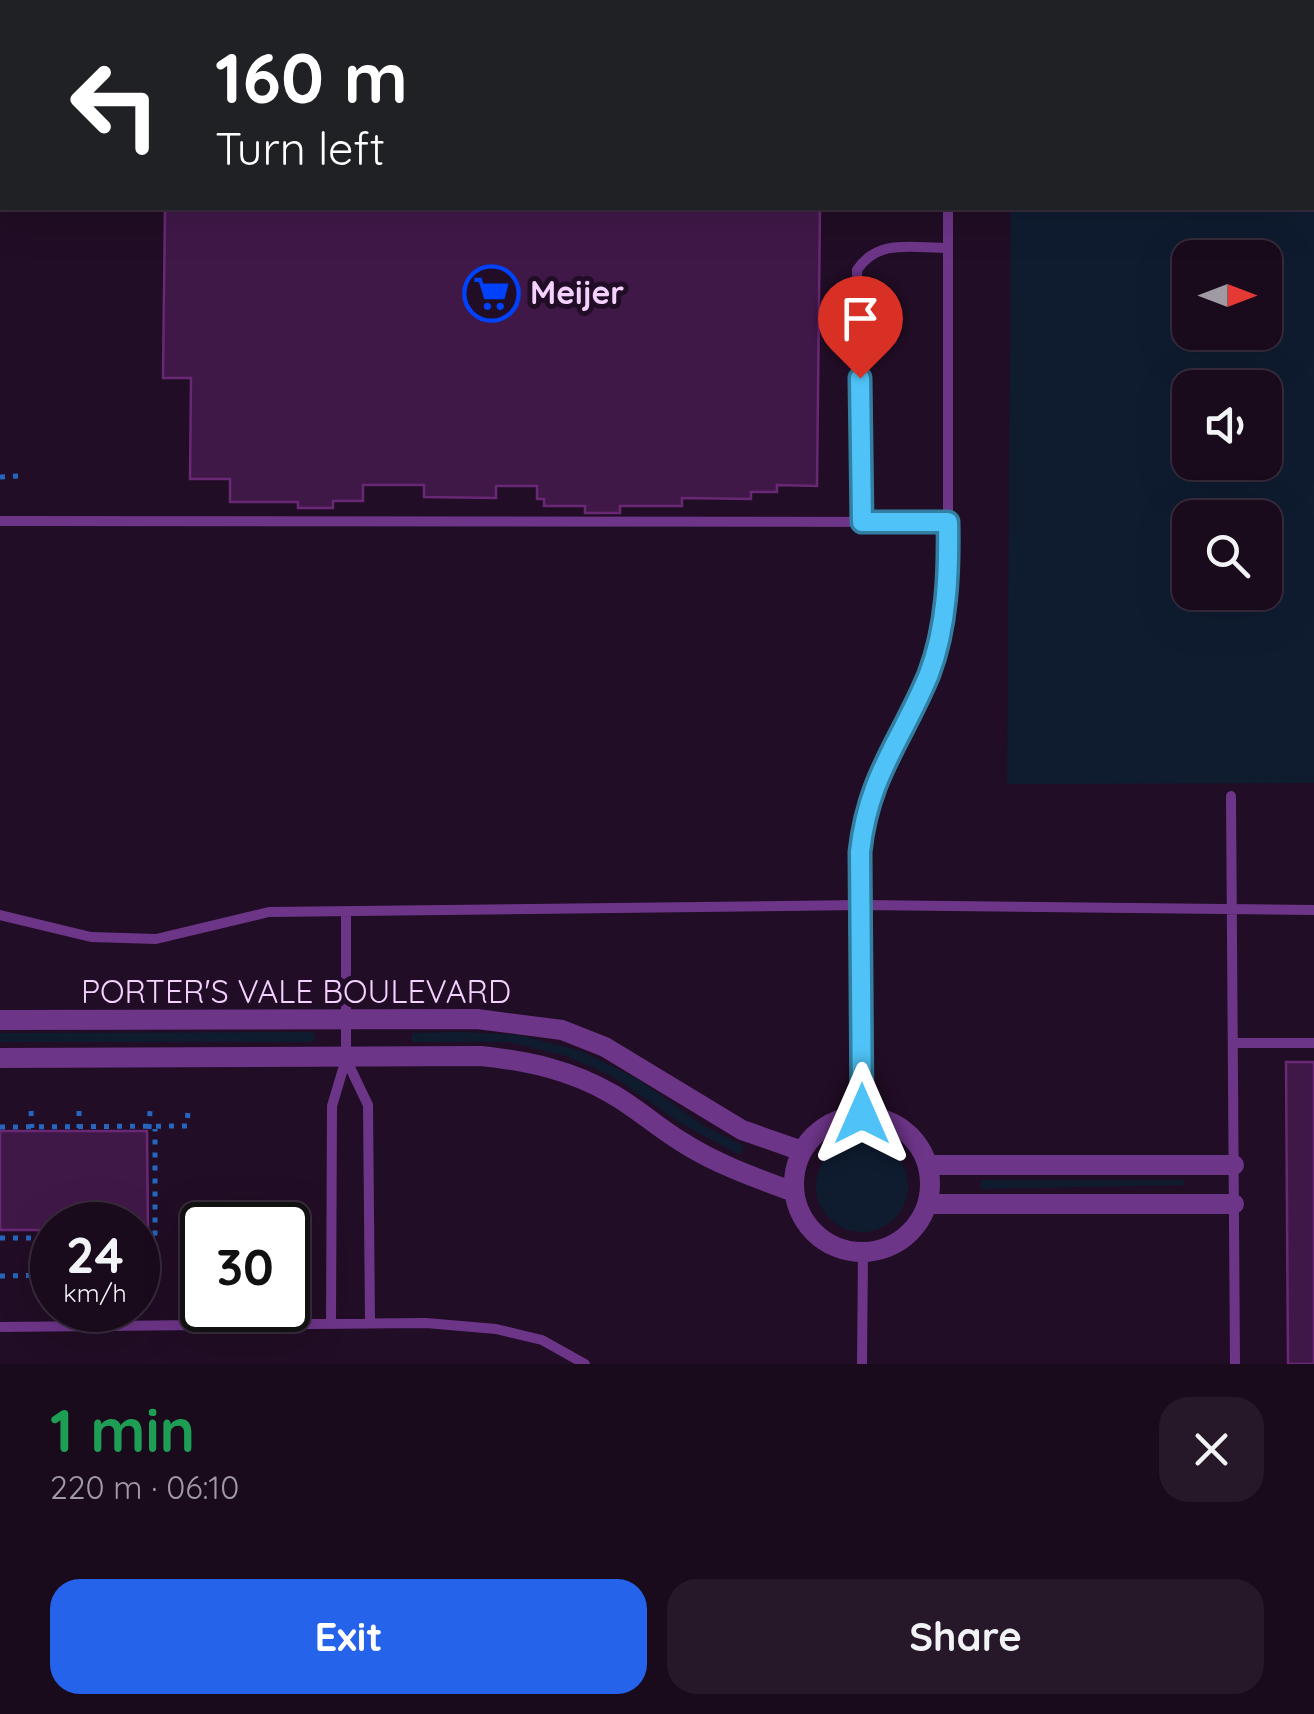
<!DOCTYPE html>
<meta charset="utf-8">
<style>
:root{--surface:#190a1c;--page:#261829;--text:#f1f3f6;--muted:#9f9aa3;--line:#372b3b;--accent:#2563eb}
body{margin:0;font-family:Quicksand,sans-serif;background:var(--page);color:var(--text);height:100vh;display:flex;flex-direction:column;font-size:38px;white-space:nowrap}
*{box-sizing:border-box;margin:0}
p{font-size:32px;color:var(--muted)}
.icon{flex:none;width:55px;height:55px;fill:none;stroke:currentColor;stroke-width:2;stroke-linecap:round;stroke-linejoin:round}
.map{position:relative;height:1364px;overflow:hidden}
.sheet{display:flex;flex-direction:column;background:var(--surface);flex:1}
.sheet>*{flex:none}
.banner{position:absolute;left:0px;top:0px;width:1315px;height:210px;box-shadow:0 10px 40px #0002,0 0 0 2px var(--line);background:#202124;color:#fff;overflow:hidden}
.needle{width:65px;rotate:90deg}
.controls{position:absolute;left:1172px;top:240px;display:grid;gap:20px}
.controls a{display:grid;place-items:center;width:110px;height:110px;border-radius:20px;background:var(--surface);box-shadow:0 10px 40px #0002,0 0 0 2px var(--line);font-size:50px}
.speed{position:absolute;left:30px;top:1202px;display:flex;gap:20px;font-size:50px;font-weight:700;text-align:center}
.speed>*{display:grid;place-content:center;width:130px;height:130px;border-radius:50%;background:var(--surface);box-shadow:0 10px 40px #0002,0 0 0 2px var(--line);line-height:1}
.speed small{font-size:25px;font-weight:400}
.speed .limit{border:5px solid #111;border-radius:15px;background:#fff;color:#111}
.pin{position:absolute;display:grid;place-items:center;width:85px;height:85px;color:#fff;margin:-102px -42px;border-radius:50% 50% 50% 0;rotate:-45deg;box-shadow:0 0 10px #0007}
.pin .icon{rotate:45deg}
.me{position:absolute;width:110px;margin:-55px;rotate:0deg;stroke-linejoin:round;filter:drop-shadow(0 0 8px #0008)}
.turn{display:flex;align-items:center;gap:35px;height:210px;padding:0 50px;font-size:45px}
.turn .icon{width:130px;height:130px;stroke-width:2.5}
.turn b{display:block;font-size:70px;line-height:85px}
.round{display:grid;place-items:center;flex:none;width:105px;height:105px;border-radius:30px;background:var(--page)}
.summary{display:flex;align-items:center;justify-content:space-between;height:170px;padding:0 50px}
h1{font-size:60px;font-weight:700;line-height:75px;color:#1e9e55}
.button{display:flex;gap:20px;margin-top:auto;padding:20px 50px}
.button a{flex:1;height:115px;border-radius:30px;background:var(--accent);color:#fff;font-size:40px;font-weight:700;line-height:115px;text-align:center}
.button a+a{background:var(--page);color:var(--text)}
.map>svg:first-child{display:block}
</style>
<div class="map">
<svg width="1314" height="1364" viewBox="0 0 1314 1364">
<rect width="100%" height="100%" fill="#210d25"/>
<path fill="#0f1c30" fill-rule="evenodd" d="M0 0H1314V783L1007 784 1011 208H1312V2H2V13ZM1190 258H1265V332H1190ZM1190 388H1265V462H1190ZM1190 518H1265V592H1190Z
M313 1032 316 1040 311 1042H0V1033Z
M462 1032 519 1035 581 1051 636 1078 706 1127 744 1146 740 1155 680 1123 614 1077 566 1056 509 1042H412V1033Z
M816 1186a46 46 0 1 1 92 0a46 46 0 1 1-92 0Z
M981 1180H1183L1186 1185 980 1189Z"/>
<path fill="#401848" stroke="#692875" stroke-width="2.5" d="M165 208H820L817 486 777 485V492H751V499L682 498V506H620V513H585V506H544V499H537V486H496V498L424 497V485H363V501H333V508H298V502H230V479H190L191 378H163Z
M1286 1062H1314V1364H1288Z
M0 1131H147L148 1229H138V1225H52V1230H0Z"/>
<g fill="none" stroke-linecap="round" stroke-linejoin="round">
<path stroke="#2666be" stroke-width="5" stroke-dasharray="5 8" stroke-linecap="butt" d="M0 477 20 476
M31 1111 32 1128
M79 1111V1128
M0 1127 187 1126 188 1111
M149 1129 150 1111
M0 1238H52
M138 1238H155
M138 1269 155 1246V1129
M0 1276 52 1275"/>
<path stroke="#6d3588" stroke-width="10" d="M0 52H2
M0 521 948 522V208
M863 522 857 270C878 238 913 248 948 248
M1231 796 1235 1364
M346 912V1058
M0 915 91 937 156 939 269 912 861 905 1314 910
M1233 1043H1314
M331 1323 332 1106 346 1059 368 1105 370 1323
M0 1327 426 1323 496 1329 542 1340 585 1364
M862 1364 863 1253"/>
<path stroke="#6d3588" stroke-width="20" d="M0 1020 477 1019 562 1030 605 1047 742 1130 802 1151
M0 1058 481 1056C528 1061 571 1070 612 1094 637 1108 658 1128 682 1142 716 1164 756 1178 794 1192
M862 1114 860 852C863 832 864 811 871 792 887 751 912 714 928 674 947 627 949 572 948 522
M794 1184a68 68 0 1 1 136 0a68 68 0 1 1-136 0Z
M929 1165H1234
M928 1204H1234"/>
</g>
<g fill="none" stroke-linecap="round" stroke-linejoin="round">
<defs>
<path id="route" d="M860 378 862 522H948C949 572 947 627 929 674 902 740 868 776 860 852L862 1114"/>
</defs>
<use href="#route" stroke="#337fa1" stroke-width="25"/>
<use href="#route" stroke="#4fc3f7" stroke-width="18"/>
</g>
<defs>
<symbol id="supermarket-ring" viewBox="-11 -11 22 22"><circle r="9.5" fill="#210d25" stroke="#0042fc" stroke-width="1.5"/><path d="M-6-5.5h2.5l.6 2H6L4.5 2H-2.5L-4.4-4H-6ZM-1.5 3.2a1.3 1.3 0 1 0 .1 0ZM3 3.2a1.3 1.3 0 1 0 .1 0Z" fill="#0042fc"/></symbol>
</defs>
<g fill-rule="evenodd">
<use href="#supermarket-ring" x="460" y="262" width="63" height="63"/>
</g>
<g text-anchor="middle" stroke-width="10" stroke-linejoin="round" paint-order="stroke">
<g font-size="32" font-weight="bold" fill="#f4d1ff" stroke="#210d25" text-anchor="start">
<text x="530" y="304">Meijer</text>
</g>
<g font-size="32" fill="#f4d1ff" stroke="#210d25">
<text x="296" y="1003">PORTER'S VALE BOULEVARD</text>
</g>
</g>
</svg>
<div class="controls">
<a><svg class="needle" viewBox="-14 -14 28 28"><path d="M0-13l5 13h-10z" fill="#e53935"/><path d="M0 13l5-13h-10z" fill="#9f9aa3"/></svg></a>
<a><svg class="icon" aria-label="sound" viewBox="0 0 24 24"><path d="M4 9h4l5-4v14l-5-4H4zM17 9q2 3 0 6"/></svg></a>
<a><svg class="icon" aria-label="search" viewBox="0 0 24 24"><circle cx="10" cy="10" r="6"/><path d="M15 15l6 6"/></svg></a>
</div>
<div class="speed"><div>24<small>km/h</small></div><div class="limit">30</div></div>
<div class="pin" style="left:860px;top:378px;background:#d93025"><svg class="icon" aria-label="arrive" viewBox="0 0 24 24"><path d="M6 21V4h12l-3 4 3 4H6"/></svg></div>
<svg class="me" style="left:862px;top:1114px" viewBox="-20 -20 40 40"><path d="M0-17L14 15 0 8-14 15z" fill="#4fc3f7" stroke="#fff" stroke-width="4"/></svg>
<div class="banner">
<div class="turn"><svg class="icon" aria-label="left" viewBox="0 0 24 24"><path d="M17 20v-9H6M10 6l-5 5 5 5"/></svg><div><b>160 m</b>Turn left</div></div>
</div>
</div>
<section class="sheet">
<div class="summary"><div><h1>1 min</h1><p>220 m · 06:10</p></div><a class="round"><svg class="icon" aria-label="close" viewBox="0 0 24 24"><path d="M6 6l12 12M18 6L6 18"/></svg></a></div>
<div class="button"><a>Exit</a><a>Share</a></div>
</section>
